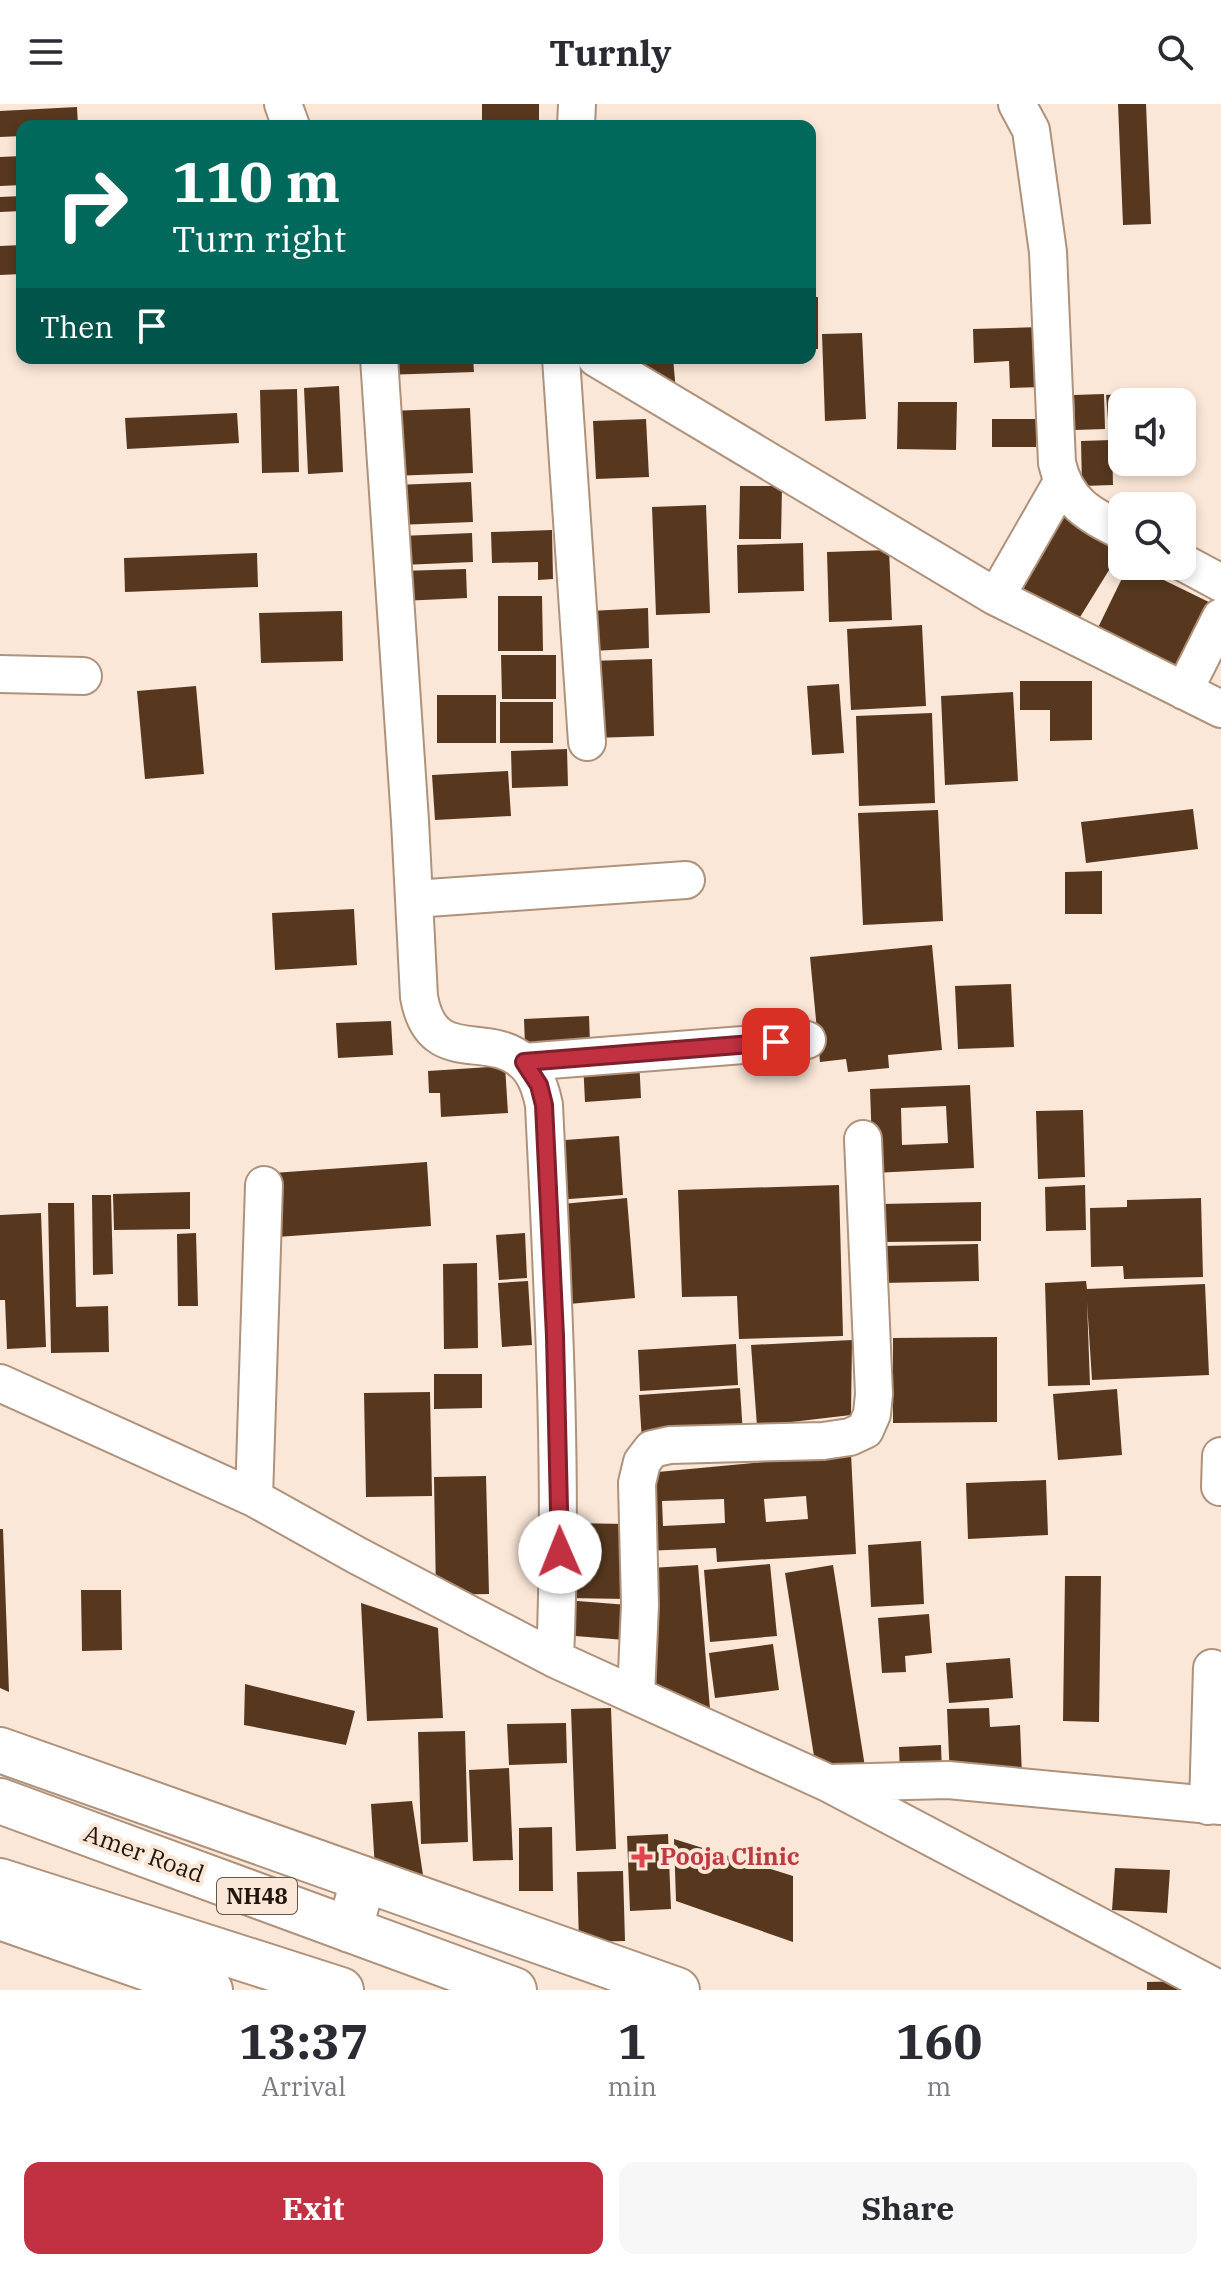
<!DOCTYPE html>
<style>
:root{--surface:#fff;--page:#f7f7f7;--text:#2b2b33;--muted:#7c7c81;--accent:#c23142}
body{margin:0;font-family:"IBM Plex Serif",serif;background:var(--page);color:var(--text);height:100vh;display:flex;flex-direction:column;font-size:30px;white-space:nowrap}
*{box-sizing:border-box;margin:0}
p{font-size:26px;color:var(--muted)}
.icon{flex:none;width:44px;height:44px;fill:none;stroke:currentColor;stroke-width:2;stroke-linecap:round;stroke-linejoin:round}
.map{position:relative;height:1886px;overflow:hidden}
.panel{display:flex;flex-direction:column;background:var(--surface);flex:1}
.panel>*{flex:none}
.hud{position:absolute;left:16px;top:16px;width:800px;height:244px;border-radius:16px;box-shadow:0 4px 12px #0003;background:#00695c;color:#fff;overflow:hidden}
.controls{position:absolute;left:1108px;top:284px;display:grid;gap:16px}
.controls a{display:grid;place-items:center;width:88px;height:88px;border-radius:16px;background:var(--surface);box-shadow:0 4px 12px #0003;font-size:40px}
.pin{position:absolute;display:grid;place-items:center;width:68px;height:68px;color:#fff;margin:-34px;border-radius:16px;box-shadow:0 4px 12px #0006}
.me{position:absolute;width:88px;margin:-44px;rotate:359deg;stroke-linejoin:round;filter:drop-shadow(0 0 6px #0008)}
.turn{display:flex;align-items:center;gap:28px;height:168px;padding:0 24px;font-size:36px}
.turn .icon{width:104px;height:104px;stroke-width:2.5}
.turn b{display:block;font-size:56px;line-height:68px}
.then{display:flex;align-items:center;height:76px;padding:0 24px;background:#0003;gap:16px;font-size:30px}
.eta{display:flex;justify-content:space-evenly;align-items:center;height:136px;text-align:center}
.eta b{font-size:48px;font-weight:800;line-height:56px}
.cta{display:flex;gap:16px;margin-top:auto;padding:16px 24px}
.cta a{flex:1;height:92px;border-radius:16px;background:var(--accent);color:#fff;font-size:32px;font-weight:800;line-height:92px;text-align:center}
.cta a+a{background:var(--page);color:var(--text)}
header{display:flex;justify-content:space-between;align-items:center;height:104px;padding:0 24px;background:var(--surface);font-size:36px;font-weight:800}
.map>svg:first-child{display:block}
</style>
<header><svg class="icon" aria-label="menu" viewBox="0 0 24 24"><path d="M4 6h16M4 12h16M4 18h16"/></svg>Turnly<svg class="icon" aria-label="search" viewBox="0 0 24 24"><circle cx="10" cy="10" r="6"/><path d="M15 15l6 6"/></svg></header>
<div class="map">
<svg width="1221" height="1886" viewBox="0 0 1221 1886">
<rect width="100%" height="100%" fill="#fae7d8"/>
<path fill="#57381f" fill-rule="evenodd" d="M482 0H539V22H482Z
M1118 0H1146L1151 120 1123 121Z
M77 3 78 22H22V32L0 33V7Z
M22 52V81L0 82V53Z
M22 92V107L0 108V93Z
M22 141V170L0 171V142Z
M810 193H818V245H810Z
M1041 223 1043 283 1010 284 1009 257 974 259 973 225Z
M862 229 866 315 825 317 822 230Z
M382 254H473L474 268 383 271Z
M615 254H673L676 287Z
M339 282 343 368 308 370 304 284Z
M297 285 299 368 262 369 260 286Z
M1159 287V298H1122V326L1109 327 1106 291Z
M1104 290 1105 325 1075 326 1074 291Z
M898 298H957L956 346 897 345Z
M470 304 473 369 391 372 388 307Z
M237 309 239 339 127 345 125 314Z
M646 315 649 373 596 375 593 317Z
M992 315H1037L1036 343H992Z
M1112 336 1113 381 1082 382 1081 337Z
M471 378 473 418 397 421 395 381Z
M740 382H782L781 435H739Z
M706 401 710 509 656 511 652 403Z
M1062 402 1122 438V445L1077 518 1015 481Z
M552 426 553 475 538 476V458L492 459 491 428Z
M472 429 473 458 402 461 401 432Z
M803 439 804 487 738 489 737 441Z
M889 446 892 516 829 518 827 448Z
M257 449 258 483 125 488 124 454Z
M1128 462H1135L1215 501 1178 580 1091 538Z
M466 465 467 494 401 497 400 467Z
M498 492H542L543 547H498Z
M648 504 649 544 592 547 590 507Z
M342 507 343 557 261 559 259 509Z
M922 521 926 602 851 606 847 525Z
M501 551H556V595H502Z
M652 555 654 632 593 634 591 557Z
M1020 577H1092V636L1050 637V606H1020Z
M839 580 844 649 812 651 807 582Z
M196 582 204 670 145 675 137 587Z
M1013 588 1018 677 945 681 941 592Z
M437 591H496V639H437Z
M500 598H553V639H500Z
M932 609 935 699 859 702 856 612Z
M567 645 568 682 512 684 511 647Z
M508 667 511 712 435 716 432 671Z
M1193 705 1198 745 1086 759 1081 718Z
M938 706 943 817 863 821 858 709Z
M1102 767V810H1065V768Z
M354 805 357 861 275 866 272 809Z
M932 841 942 946 888 951 889 964 848 968 846 955 820 958 810 853Z
M1011 880 1014 943 958 945 955 882Z
M589 912 590 939 525 941 524 915Z
M391 917 393 951 338 954 336 919Z
M639 954 641 994 585 998 583 957Z
M505 962 508 1009 441 1013 440 989H429L428 967Z
M970 981 974 1064 873 1069 870 985ZM946 1002 948 1039 902 1041 901 1004Z
M1083 1006 1085 1073 1038 1075 1036 1007Z
M619 1032 623 1091 556 1096 552 1037Z
M427 1058 431 1122 277 1133 273 1069Z
M839 1081 843 1232 739 1235 737 1192 682 1193 678 1086Z
M1085 1081 1086 1126 1046 1127 1045 1083Z
M190 1088V1125L114 1126 113 1090Z
M92 1091H111L113 1170 93 1171Z
M627 1094 635 1194 569 1200 562 1100Z
M1201 1094 1203 1173 1124 1175 1123 1162 1091 1163 1090 1104 1127 1103V1096Z
M981 1098V1137L882 1138 881 1100Z
M48 1099H74L76 1203 108 1202 109 1248 51 1249Z
M41 1109 46 1243 7 1245 5 1196H0V1111Z
M196 1129 198 1202H178L177 1130Z
M525 1129 527 1174 499 1176 496 1131Z
M978 1140 979 1177 882 1179V1142Z
M477 1159 478 1244 444 1245 443 1160Z
M528 1177 532 1241 502 1243 498 1179Z
M1086 1177 1087 1185 1205 1180 1209 1271 1092 1276 1087 1198 1090 1281 1048 1282 1045 1179Z
M997 1233V1318L893 1319V1234Z
M852 1236 851 1311 757 1322 751 1241Z
M736 1240 738 1281 640 1287 638 1246Z
M434 1270H482V1304L434 1305Z
M740 1284 743 1331 642 1337 639 1291Z
M1117 1285 1122 1351 1058 1356 1053 1290Z
M430 1288 432 1392 366 1393 364 1289Z
M851 1350 856 1450 717 1458 716 1444 644 1447 647 1369ZM806 1392 808 1415 766 1418 764 1395ZM724 1395 725 1419 663 1422 662 1397Z
M486 1372 489 1490 436 1491 434 1373Z
M1046 1376 1048 1431 968 1435 966 1379Z
M567 1419 628 1420 627 1495 567 1494Z
M0 1425H3L9 1588 0 1584Z
M921 1437 924 1500 871 1503 868 1441Z
M770 1460 777 1532 710 1538 704 1466Z
M698 1461 711 1617 650 1586 651 1464Z
M833 1461 865 1663 817 1671 785 1469Z
M1065 1472H1101L1099 1618 1063 1617Z
M81 1486H121L122 1546 82 1547Z
M565 1496 628 1501 625 1536 563 1531Z
M361 1499 438 1524 443 1614 367 1617Z
M929 1510 932 1549 905 1552 906 1568 882 1569 878 1514Z
M773 1540 779 1586 715 1594 709 1549Z
M1010 1554 1013 1594 949 1599 946 1559Z
M245 1580 355 1607 346 1641 244 1621Z
M611 1604 616 1745 576 1747 571 1605Z
M989 1604 990 1623 1020 1621 1022 1673 950 1675 947 1605Z
M566 1619 567 1659 509 1661 507 1620Z
M465 1627 468 1738 421 1740 418 1628Z
M941 1641 942 1670 900 1672 899 1643Z
M509 1664 513 1756 473 1757 469 1666Z
M412 1697 424 1778 375 1765 371 1700Z
M552 1723 553 1787H519V1724Z
M668 1730 671 1805 630 1807 627 1732Z
M674 1735 793 1772V1838L676 1797Z
M1115 1764 1170 1766 1167 1809 1112 1806Z
M623 1767 625 1837 579 1838 577 1768Z
M1188 1877V1886H1147V1878Z"/>
<g fill="none" stroke-linecap="round" stroke-linejoin="round">
<defs>
<path id="street" d="M283 0 291 22
M1017 0 1031 26 1048 148 1057 359C1066 398 1088 410 1122 427
M576 22 577 0
M379 254 410 717 419 893C432 964 486 926 522 957 535 967 541 986 544 1001 553 1186 563 1370 555 1555
M561 254 587 638
M596 254 996 493 1221 605
M1182 458 1221 479
M996 493 1062 378
M0 570 83 572
M1184 587 1221 513
M414 795 686 776
M524 958 807 936
M0 1279 254 1394 358 1452 555 1555 828 1679 1221 1886
M1220 1383 1221 1352
M254 1394 264 1081
M636 1591 640 1501 637 1379 642 1358 652 1345 670 1341 823 1337 850 1333 865 1326 872 1310 874 1290 863 1035
M832 1679 948 1676 1221 1702
M1208 1702 1212 1564"/>
<path id="secondary" d="M0 1646 677 1886
M0 1813 210 1886"/>
<path id="highway" d="M0 1697 514 1886
M0 1777 341 1886
M350 1826 363 1775"/>
</defs>
<use href="#street" stroke="#af927b" stroke-width="40"/>
<use href="#secondary" stroke="#af927b" stroke-width="48"/>
<use href="#highway" stroke="#af927b" stroke-width="48"/>
<use href="#street" stroke="#fff" stroke-width="36"/>
<use href="#secondary" stroke="#fff" stroke-width="44"/>
<use href="#highway" stroke="#fff" stroke-width="44"/>
</g>
<g fill="none" stroke-linecap="round" stroke-linejoin="round">
<defs>
<path id="route" d="M560 1448 555 1232 544 1001 539 981 524 958 776 938"/>
</defs>
<use href="#route" stroke="#7e202b" stroke-width="20"/>
<use href="#route" stroke="#c23142" stroke-width="14"/>
</g>
<path fill="#e0444e" stroke="#fae7d8" stroke-width="3" d="M638 1741h8v8h8v8h-8v8h-8v-8h-8v-8h8z"/>
<g text-anchor="middle" stroke-width="8" stroke-linejoin="round" paint-order="stroke">
<rect fill="#fae7d8" stroke="#62554b" stroke-width="2" x="217" y="1774" width="80" height="36" rx="6"/>
<g font-size="22" font-weight="bold" fill="#21160e">
<text x="257" y="1800">NH48</text>
</g>
<g font-size="24" fill="#21160e" stroke="#fae7d8">
<text transform="translate(144 1750) rotate(20)" y="8">Amer Road</text>
</g>
<g font-size="24" font-weight="bold" fill="#be3a42" stroke="#fae7d8" text-anchor="start">
<text x="660" y="1761">Pooja Clinic</text>
</g>
</g>
</svg>
<div class="controls">
<a><svg class="icon" aria-label="sound" viewBox="0 0 24 24"><path d="M4 9h4l5-4v14l-5-4H4zM17 9q2 3 0 6"/></svg></a>
<a><svg class="icon" aria-label="search" viewBox="0 0 24 24"><circle cx="10" cy="10" r="6"/><path d="M15 15l6 6"/></svg></a>
</div>
<div class="pin" style="left:776px;top:938px;background:#d93025"><svg class="icon" aria-label="arrive" viewBox="0 0 24 24"><path d="M6 21V4h12l-3 4 3 4H6"/></svg></div>
<svg class="me" style="left:560px;top:1448px" viewBox="-20 -20 40 40"><circle r="19" fill="#fff"/><path d="M0-13L10 11 0 6-10 11z" fill="#c23142"/></svg>
<div class="hud">
<div class="turn"><svg class="icon" aria-label="right" viewBox="0 0 24 24"><path d="M7 20v-9h11M14 6l5 5-5 5"/></svg><div><b>110 m</b>Turn right</div></div>
<div class="then">Then<svg class="icon" aria-label="arrive" viewBox="0 0 24 24"><path d="M6 21V4h12l-3 4 3 4H6"/></svg></div>
</div>
</div>
<section class="panel">
<div class="eta">
<div><b>13:37</b><p>Arrival</p></div>
<div><b>1</b><p>min</p></div>
<div><b>160</b><p>m</p></div>
</div>
<div class="cta"><a>Exit</a><a>Share</a></div>
</section>
